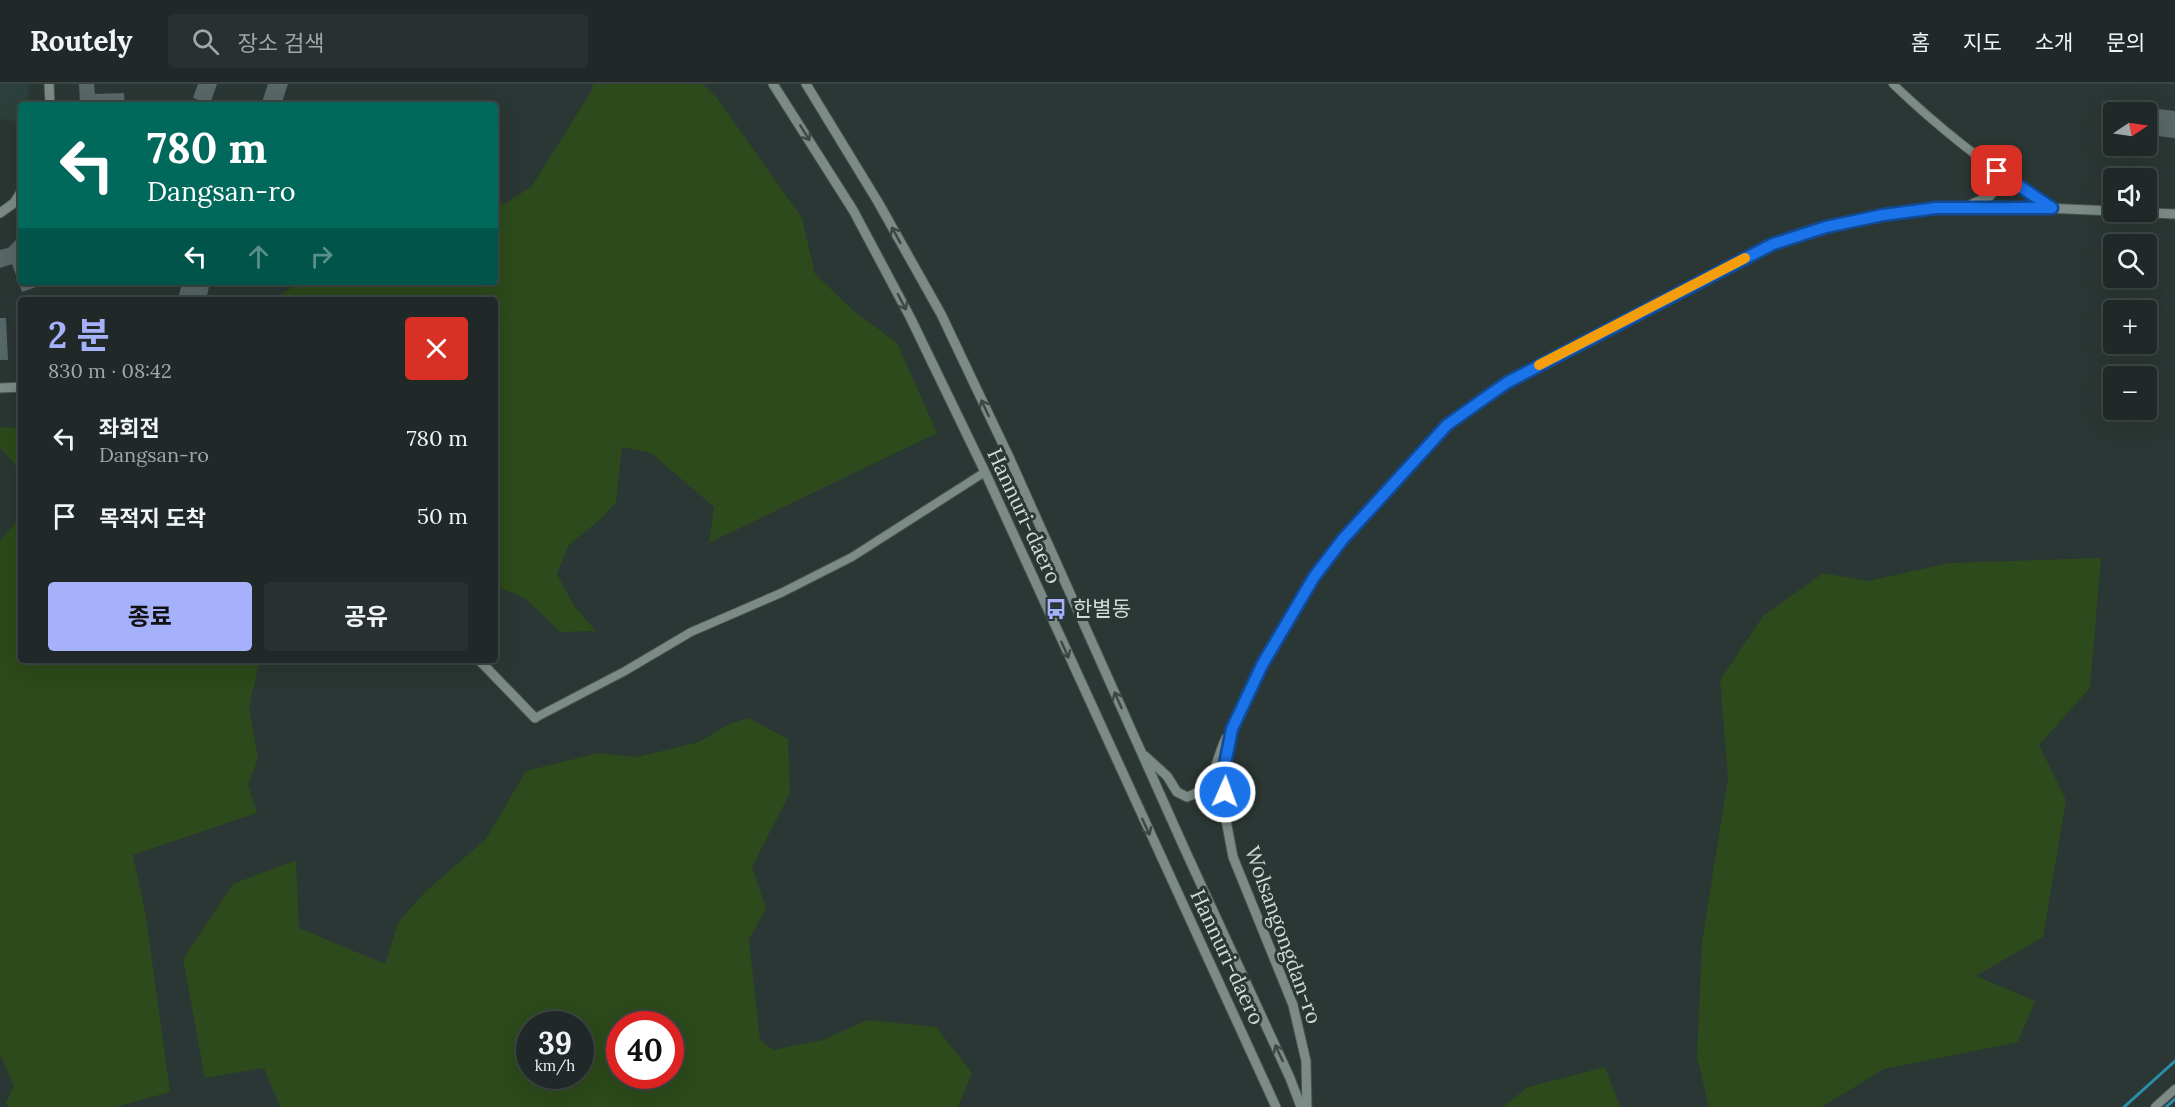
<!DOCTYPE html>
<html lang="ko">
<meta charset="utf-8">
<style>
:root{--surface:#202927;--page:#28312f;--text:#f1f3f6;--muted:#a2a6a7;--line:#3d4544;--accent:#a6b1fc}
body{margin:0;font-family:Lora,"Noto Sans KR",serif;background:var(--page);color:var(--text);height:100vh;display:flex;flex-direction:column;font-size:22px;white-space:nowrap}
*{box-sizing:border-box;margin:0}
p{font-size:20px;color:var(--muted)}
.icon{flex:none;width:33px;height:33px;fill:none;stroke:currentColor;stroke-width:2;stroke-linecap:round;stroke-linejoin:round}
.map{position:relative;flex:1;overflow:hidden}
.details{position:absolute;left:18px;top:213px;width:480px;height:366px;display:flex;flex-direction:column;background:var(--surface);border-radius:6px;box-shadow:0 6px 24px #0002,0 0 0 2px var(--line)}
.details>*{flex:none}
.guide{position:absolute;left:18px;top:18px;width:480px;height:183px;border-radius:6px;box-shadow:0 6px 24px #0002,0 0 0 2px var(--line);background:#00695c;color:#fff;overflow:hidden}
.needle{width:39px;rotate:77deg}
.buttons{position:absolute;left:2103px;top:18px;display:grid;gap:12px}
.buttons a{display:grid;place-items:center;width:54px;height:54px;border-radius:6px;background:var(--surface);box-shadow:0 6px 24px #0002,0 0 0 2px var(--line);font-size:30px}
.speed{position:absolute;left:516px;top:927px;display:flex;gap:12px;font-size:30px;font-weight:700;text-align:center}
.speed>*{display:grid;place-content:center;width:78px;height:78px;border-radius:50%;background:var(--surface);box-shadow:0 6px 24px #0002,0 0 0 2px var(--line);line-height:1}
.speed small{font-size:15px;font-weight:400}
.speed .limit{border:9px solid #d22;background:#fff;color:#111}
.pin{position:absolute;display:grid;place-items:center;width:51px;height:51px;color:#fff;margin:-26px;border-radius:12px;box-shadow:0 3px 9px #0006}
.me{position:absolute;width:66px;margin:-33px;rotate:2deg;stroke-linejoin:round;filter:drop-shadow(0 0 4px #0008)}
.turn{display:flex;align-items:center;gap:21px;height:126px;padding:0 30px;font-size:27px}
.turn .icon{width:78px;height:78px;stroke-width:2.5}
.turn b{display:block;font-size:42px;line-height:51px}
.lanes{display:flex;align-items:center;height:57px;padding:0 30px;background:#0003;justify-content:center;gap:30px;direction:ltr}
.lanes .off{opacity:.35}
.round{display:grid;place-items:center;flex:none;width:63px;height:63px;border-radius:6px;background:var(--page)}
.headline{display:flex;align-items:center;justify-content:space-between;height:102px;padding:0 30px}
h1{font-size:36px;font-weight:700;line-height:45px;color:var(--accent)}
.primary-button{display:flex;gap:12px;margin-top:auto;padding:12px 30px}
.primary-button a{flex:1;height:69px;border-radius:6px;background:var(--accent);color:#111;font-size:24px;font-weight:700;line-height:69px;text-align:center}
.primary-button a+a{background:var(--page);color:var(--text)}
ul{padding:0;list-style:none}
li{display:flex;align-items:center;gap:18px;height:78px;padding:0 30px}
li div{flex:1}
li b{display:block;font-size:22px}
li em{font-style:normal}
header{display:flex;align-items:center;gap:36px;box-sizing:border-box;height:84px;padding:0 30px;background:var(--surface);border-bottom:2px solid var(--line)}
header strong{font-size:28px}
nav{display:flex;gap:33px;margin-inline-start:auto;font-size:21px}
.search{width:420px;height:54px;background:var(--page);display:flex;align-items:center;gap:15px;box-sizing:border-box;padding:0 21px;border-radius:6px;color:var(--muted);font-size:22px}
.map>svg:first-child{display:block}
</style>
<header>
<strong>Routely</strong>
<div class="search"><svg class="icon" aria-label="search" viewBox="0 0 24 24"><circle cx="10" cy="10" r="6"/><path d="M15 15l6 6"/></svg>장소 검색</div>
<nav><a>홈</a><a>지도</a><a>소개</a><a>문의</a></nav>
</header>
<div class="map">
<svg width="2175" height="1023" viewBox="0 0 2175 1023">
<rect width="100%" height="100%" fill="#2b3734"/>
<path fill="#2c413b" d="M0 0H29L28 21H21V38L0 35Z"/>
<path fill="#2c4a1b" fill-rule="evenodd" d="M593 0H703L717 14 802 134 815 190 855 228 897 259 937 349 709 459 714 423 651 369 622 363 616 418 603 433 569 461 557 490 574 522 596 547 560 548 525 514 495 502V216H273L300 198H495V112L503 121 532 102 592 6Z
M0 343 21 344V387L0 364Z
M21 432V576H260L249 623 258 674 248 701 257 729 133 771 146 833 170 1008 116 1023H8L6 1019 14 1002 0 970V457Z
M2101 474 2090 604 2039 661 2066 716 2043 853 1976 892 2035 917 2018 958 1884 985 1822 1023H1709L1697 973 1702 858 1728 694 1720 596 1763 532 1823 489 1868 497 1949 479Z
M748 634 788 655 790 709 752 783 766 824 749 856 760 956 773 966 823 956 867 936 936 943 972 989 958 1023H280L264 984 205 994 183 875 233 800 296 776 299 844 385 880 399 837 426 807 486 755 526 687 598 669 637 673 699 658 729 640ZM530 940H580V992H530ZM620 940H670V992H620Z
M1605 983 1620 1023H1503L1528 1003Z"/>
<g fill="none" stroke-linecap="round" stroke-linejoin="round">
<path stroke="#288fa6" stroke-width="3" d="M2124 1023 2175 977
M2166 1023 2175 1015"/>
</g>
<path fill="#586767" d="M79 0H94L95 10 124 9 125 21H80Z
M198 0H217L210 20 193 14Z
M268 0H288L281 21H261Z
M2159 25 2175 27V54L2157 52Z
M21 151V198L48 199 22 208 12 180 0 184V166L8 164Z
M182 198H210L206 216H178Z
M0 234H6L8 276H0Z"/>
<g fill="none" stroke-linecap="round" stroke-linejoin="round">
<defs>
<path id="minor" d="M1893 0C1942 47 1995 88 2052 124
M535 634 625 587 691 548 781 509 852 473 985 388
M2155 1023 2175 1005"/>
<path id="tertiary" d="M49 0 50 21
M773 0 853 126 910 233 985 388 1276 1023
M806 0 878 118 941 230 1009 373 1186 768 1290 994 1301 1023
M1972 120 1990 112 1994 106 1990 86 1982 75
M2131 128 2175 130
M0 129 14 119 21 108
M0 304 21 303
M479 576 535 634
M1145 672 1167 692 1177 708 1187 713C1215 704 1215 677 1226 654
M1307 1023 1306 977 1293 921 1233 773 1225 731V685L1232 645 1262 581 1314 493 1343 455 1447 341 1508 298 1773 161 1826 143 1883 131 1936 124 1997 122 2114 127"/>
</defs>
<use href="#minor" stroke="#495450" stroke-width="10"/>
<use href="#tertiary" stroke="#495450" stroke-width="11"/>
<use href="#minor" stroke="#7c8b86" stroke-width="8"/>
<use href="#tertiary" stroke="#7c8b86" stroke-width="9"/>
</g>
<defs><path id="oneway-shaft" d="M-6 0H5M1.5-3L5.5 0L1.5 3" fill="none" stroke-width="1.6" stroke-linecap="round" stroke-linejoin="round" transform="scale(1.5)"/></defs>
<g stroke="#3b4844">
<use href="#oneway-shaft" transform="translate(805 49) rotate(58)"/>
<use href="#oneway-shaft" transform="translate(896 151) rotate(-119)"/>
<use href="#oneway-shaft" transform="translate(902 218) rotate(62)"/>
<use href="#oneway-shaft" transform="translate(985 324) rotate(-115)"/>
<use href="#oneway-shaft" transform="translate(1065 566) rotate(66)"/>
<use href="#oneway-shaft" transform="translate(1118 616) rotate(-114)"/>
<use href="#oneway-shaft" transform="translate(1146 743) rotate(65)"/>
<use href="#oneway-shaft" transform="translate(1279 969) rotate(-115)"/>
</g>
<g fill="none" stroke-linecap="round" stroke-linejoin="round">
<defs>
<path id="route" d="M1225 708 1224 685 1232 645 1262 581 1314 493 1343 455 1447 341 1492 309 1508 298 1773 160 1826 143 1883 131 1936 124H2052L1997 87"/>
</defs>
<use href="#route" stroke="#114b97" stroke-width="15"/>
<use href="#route" stroke="#1a73e8" stroke-width="10"/>
<path stroke="#f59e0b" stroke-width="10" d="M1539 281 1745 174"/>
</g>
<defs>
<symbol id="bus-bare" viewBox="-9 -9 18 18"><path d="M-5-6H5V4H4V6H2V4H-2V6H-4V4H-5ZM-3.5-4V0h7V-4ZM-3.5 1.2v1.5H-2V1.2ZM2 1.2v1.5H3.5V1.2Z" fill="#a6b1fc" stroke="#2b3734" stroke-width="2.5" paint-order="stroke"/></symbol>
</defs>
<g fill-rule="evenodd">
<use href="#bus-bare" x="1041" y="510" width="30" height="30"/>
</g>
<g text-anchor="middle" stroke-width="6" stroke-linejoin="round" paint-order="stroke">
<g font-size="21" fill="#d3dbd9" stroke="#2b3734">
<text transform="translate(1024 432) rotate(65)" y="7">Hannuri-daero</text>
<text transform="translate(1283 851) rotate(70)" y="7">Wolsangongdan-ro</text>
<text transform="translate(1227 873) rotate(65)" y="7">Hannuri-daero</text>
</g>
<g font-size="21" fill="#d3dbd9" stroke="#2b3734" text-anchor="start">
<text x="1073" y="532">한별동</text>
</g>
</g>
</svg>
<div class="buttons">
<a><svg class="needle" viewBox="-14 -14 28 28"><path d="M0-13l5 13h-10z" fill="#e53935"/><path d="M0 13l5-13h-10z" fill="#a2a6a7"/></svg></a>
<a><svg class="icon" aria-label="sound" viewBox="0 0 24 24"><path d="M4 9h4l5-4v14l-5-4H4zM17 9q2 3 0 6"/></svg></a>
<a><svg class="icon" aria-label="search" viewBox="0 0 24 24"><circle cx="10" cy="10" r="6"/><path d="M15 15l6 6"/></svg></a>
<a>+</a>
<a>−</a>
</div>
<div class="speed"><div>39<small>km/h</small></div><div class="limit">40</div></div>
<div class="pin" style="left:1997px;top:87px;background:#d93025"><svg class="icon" aria-label="arrive" viewBox="0 0 24 24"><path d="M6 21V4h12l-3 4 3 4H6"/></svg></div>
<svg class="me" style="left:1225px;top:708px" viewBox="-20 -20 40 40"><circle r="17" fill="#1a73e8" stroke="#fff" stroke-width="3"/><path d="M0-11L8 9 0 5-8 9z" fill="#fff"/></svg>
<div class="guide">
<div class="turn"><svg class="icon" aria-label="left" viewBox="0 0 24 24"><path d="M17 20v-9H6M10 6l-5 5 5 5"/></svg><div><b>780 m</b>Dangsan-ro</div></div>
<div class="lanes"><svg class="icon" aria-label="left" viewBox="0 0 24 24"><path d="M17 20v-9H6M10 6l-5 5 5 5"/></svg><svg class="icon off" aria-label="ahead" viewBox="0 0 24 24"><path d="M12 20V5M6 11l6-6 6 6"/></svg><svg class="icon off" aria-label="right" viewBox="0 0 24 24"><path d="M7 20v-9h11M14 6l5 5-5 5"/></svg></div>
</div>
<section class="details">
<div class="headline"><div><h1>2 분</h1><p>830 m · 08:42</p></div><a class="round" style="background:#d93025;color:#fff"><svg class="icon" aria-label="close" viewBox="0 0 24 24"><path d="M6 6l12 12M18 6L6 18"/></svg></a></div>
<ul>
<li><svg class="icon" aria-label="left" viewBox="0 0 24 24"><path d="M17 20v-9H6M10 6l-5 5 5 5"/></svg><div><b>좌회전</b><p>Dangsan-ro</p></div><em>780 m</em></li>
<li><svg class="icon" aria-label="arrive" viewBox="0 0 24 24"><path d="M6 21V4h12l-3 4 3 4H6"/></svg><div><b>목적지 도착</b></div><em>50 m</em></li>
</ul>
<div class="primary-button"><a>종료</a><a>공유</a></div>
</section>
</div>
